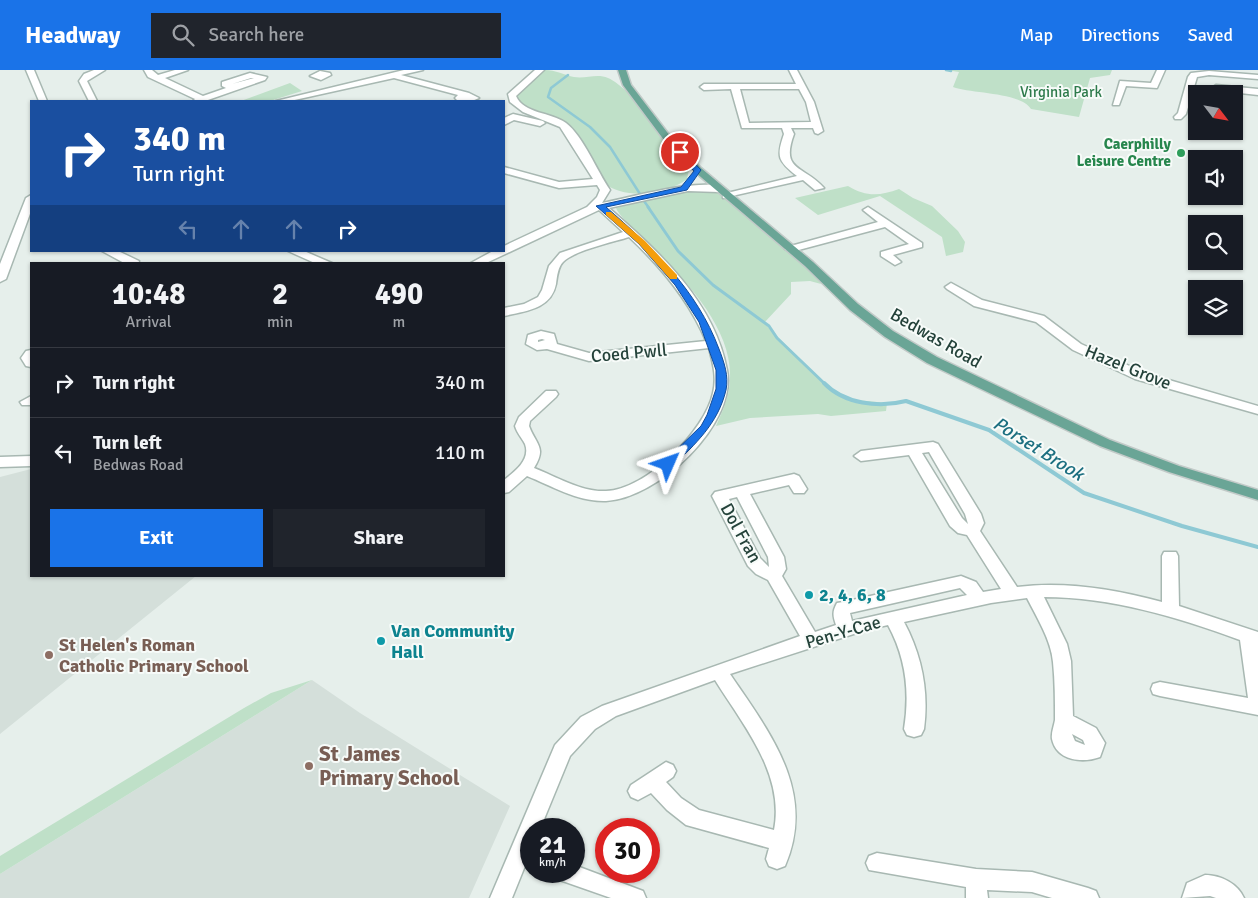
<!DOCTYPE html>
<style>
:root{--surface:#171b24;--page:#20242c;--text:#f1f3f6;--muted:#9ea1a6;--line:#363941;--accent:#1a73e8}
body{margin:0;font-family:Signika,sans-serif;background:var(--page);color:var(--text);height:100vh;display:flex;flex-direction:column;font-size:19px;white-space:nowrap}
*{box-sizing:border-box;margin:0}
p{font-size:16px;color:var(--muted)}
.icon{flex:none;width:28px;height:28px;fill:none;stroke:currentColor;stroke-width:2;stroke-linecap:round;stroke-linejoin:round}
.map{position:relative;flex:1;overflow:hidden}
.side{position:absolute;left:30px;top:192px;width:475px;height:315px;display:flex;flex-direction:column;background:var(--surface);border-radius:0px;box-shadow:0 1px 4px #0004}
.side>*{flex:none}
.top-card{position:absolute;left:30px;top:30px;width:475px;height:152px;border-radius:0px;box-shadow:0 1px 4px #0004;background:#1a4fa0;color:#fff;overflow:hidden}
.needle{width:32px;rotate:121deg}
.tools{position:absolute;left:1188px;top:15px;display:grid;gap:10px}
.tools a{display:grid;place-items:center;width:55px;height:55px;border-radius:0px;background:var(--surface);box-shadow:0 1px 4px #0004;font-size:25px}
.speed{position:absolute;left:520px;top:748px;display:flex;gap:10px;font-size:25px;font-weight:700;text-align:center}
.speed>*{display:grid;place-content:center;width:65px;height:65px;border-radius:50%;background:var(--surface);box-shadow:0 1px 4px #0004;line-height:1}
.speed small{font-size:12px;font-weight:400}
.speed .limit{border:8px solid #d22;background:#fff;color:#111}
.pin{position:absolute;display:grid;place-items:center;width:42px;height:42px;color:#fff;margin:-21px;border:2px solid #fff;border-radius:50%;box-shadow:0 1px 5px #0007}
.me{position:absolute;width:55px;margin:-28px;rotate:47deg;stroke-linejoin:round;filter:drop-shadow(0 0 4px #0008)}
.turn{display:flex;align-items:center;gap:18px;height:105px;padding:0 20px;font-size:22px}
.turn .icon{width:65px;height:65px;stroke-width:2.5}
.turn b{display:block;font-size:35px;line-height:42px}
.lanes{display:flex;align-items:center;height:48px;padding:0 20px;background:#0003;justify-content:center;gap:25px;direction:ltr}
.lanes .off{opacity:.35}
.eta{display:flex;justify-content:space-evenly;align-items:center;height:85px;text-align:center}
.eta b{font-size:30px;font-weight:700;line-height:35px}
.button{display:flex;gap:10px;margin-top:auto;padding:10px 20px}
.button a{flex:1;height:58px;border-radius:0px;background:var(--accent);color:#fff;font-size:20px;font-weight:700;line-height:58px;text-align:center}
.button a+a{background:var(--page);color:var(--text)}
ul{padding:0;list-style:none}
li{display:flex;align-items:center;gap:15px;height:70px;padding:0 20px;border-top:1px solid var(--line)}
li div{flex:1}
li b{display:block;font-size:19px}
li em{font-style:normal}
header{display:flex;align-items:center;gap:30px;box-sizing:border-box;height:70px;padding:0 25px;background:var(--accent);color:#fff}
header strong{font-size:24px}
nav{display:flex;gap:28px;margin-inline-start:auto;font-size:18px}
.search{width:350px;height:45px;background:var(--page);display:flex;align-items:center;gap:12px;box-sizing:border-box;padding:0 18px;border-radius:0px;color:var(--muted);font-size:19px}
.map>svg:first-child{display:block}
</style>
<header>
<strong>Headway</strong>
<div class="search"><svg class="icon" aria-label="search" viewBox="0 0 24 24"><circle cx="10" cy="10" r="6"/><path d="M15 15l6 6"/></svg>Search here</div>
<nav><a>Map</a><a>Directions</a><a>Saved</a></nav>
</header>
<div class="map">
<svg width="1258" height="828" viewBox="0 0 1258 828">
<rect width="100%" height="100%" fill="#e6efeb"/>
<path fill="#d4dfda" d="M31 399V506H196L0 664V407Z
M312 610 360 643 510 736 469 828H0V804Z"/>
<path fill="#bfe0c8" d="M545 0C555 0 565 5 574 7 586 9 597 3 608 8 632 18 673 78 689 100L687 109C667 125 624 130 604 113L568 54 519 33 515 24Z
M946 0H1112L1110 5 1090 8 1079 47 1031 39C1021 22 972 24 953 17L959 2Z
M290 13 302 21 270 31H241Z
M848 116C866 127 880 126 899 119L913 128 932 136 958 161 965 172 963 182 946 186 942 167 880 126 818 145 795 128Z
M689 120H710L719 123 816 206 821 214 810 211 791 212V224L764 253 829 319 847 329 887 333 886 341 831 346 818 344 750 348 716 356C723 340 730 326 730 308 732 256 683 209 650 174 641 165 620 148 616 138Z
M312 610 0 804V786L244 638 271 623Z"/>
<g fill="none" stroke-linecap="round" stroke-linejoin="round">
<path stroke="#8ec9d4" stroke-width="2.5" d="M946 0 951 1
M568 5 551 18 548 27 590 57 610 77 640 124
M644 131 649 138"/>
<path stroke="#8ec9d4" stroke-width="3" d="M648 137 678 181 713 215 769 256 777 268 825 314"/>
<path stroke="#8ec9d4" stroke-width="4" d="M824 313C844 334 879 338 906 331L989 360 1084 423 1182 456 1258 477"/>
<defs>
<path id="minor" d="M26 0H34L47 31H39Z
M94 0H105L87 11 97 31H89L79 11 84 4Z
M144 0H152L158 5 175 0H188L165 8 203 26 226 18 222 16V12L250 3 267 7 265 10 205 31H193L195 29 148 7ZM251 8H254L232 14Z
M404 0H423L401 5 469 23 479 28 472 31H458L455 28 458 25 394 8 290 31H276Z
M535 0H544L516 26C524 44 551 42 566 53 583 66 597 101 610 120L602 133C624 129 709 105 724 119L719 122 688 121 609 138C659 182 714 231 727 300 738 354 657 429 606 431 578 432 552 416 527 406L509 422 504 423V410C514 402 531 390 525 374 522 368 517 363 515 356L519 347 546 321H556L558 324 556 327 530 351 529 356C536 375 547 377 534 398 557 407 581 422 606 421 646 420 705 361 713 323 717 307 713 294 709 278L589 291 547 279 537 280 526 274 528 265 541 261 554 264 557 274 589 283 706 271C689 230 661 197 629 167 613 172 573 181 563 192 558 197 557 206 556 214 551 239 526 241 504 246V238L524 234 538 227 542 220 549 196 560 183 623 162 599 140 484 194H469L493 181H504V176L587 137 597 127 600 120 597 115 559 118 504 103V97L559 112 593 109 560 57 523 42 510 32 508 24ZM542 269 545 270 538 272V270Z
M789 0H797L814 32 823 61 818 64 815 63 813 58H791L794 64C780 102 804 95 824 118L815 120 803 110 723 128V124L797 106C778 91 776 87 784 64L782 58H742L731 19 704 20 700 17 704 14H796ZM740 19H799L806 32 811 52 749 53Z
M1157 0H1165L1157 18 1126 16 1119 35H1113L1120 11 1151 13Z
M320 1 330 3 331 5 321 10 310 6Z
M1209 1 1258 5V9L1209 5 1197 7 1186 44 1181 49H1175L1174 47 1178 43 1188 7 1191 3Z
M1216 15 1258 19V25L1213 20 1212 18Z
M513 44 543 51 545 53 540 56 514 50 504 55V48Z
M31 125V141L6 209 0 212V194L26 128Z
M868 137 922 173V177L893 185 901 192 895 195 881 186V182L909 174 885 157 791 182 785 179 787 177 878 152 863 140Z
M102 181H118L139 191 138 194H126Z
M288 181H304L334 194H317Z
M951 213 982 230 1044 246 1081 274 1145 303 1258 336V344L1135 309 1073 280 1036 252 974 236 947 219 945 217Z
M31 280V297L26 296 21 288 26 281Z
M31 326V335H22L20 332Z
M933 372 938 374 981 444 984 453 980 461 1017 517C1064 511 1115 519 1162 532V486L1164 482H1176L1178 486 1179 536 1258 562V645L1160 626 1153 624 1151 619 1153 614 1160 612 1248 628 1240 570C1177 547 1111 527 1044 527L1067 574 1071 591 1073 646 1096 658 1105 673 1100 687C1084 693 1057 692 1052 669 1051 663 1054 656 1055 650 1055 631 1055 611 1053 592 1051 570 1037 548 1027 528L991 533 904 552C922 586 929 621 924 659L921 665 914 667 907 665 904 659C910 622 906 588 888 555L866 560 730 604C770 663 817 722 785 796L777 799 769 796 766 789 769 778 686 755 667 740 651 723 638 730 631 727 628 721 631 715 666 692 673 695 676 701 673 707 666 712 681 728 699 740 774 760C785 704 743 655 715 610L616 646 595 659 570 686 540 759H531V781L512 828H490L555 675 581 647 602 636 800 566 768 510 756 504 748 496 712 426 715 422 794 404 799 406 807 419 804 423H794L789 415 750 424 784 487 786 499 782 506 815 562 836 555C833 546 832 542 837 533L843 532 961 506 976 512 983 522 1001 519 967 465 958 463 950 456 909 385 861 391 854 386 861 381ZM929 382 965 444 968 454 962 448 922 383ZM737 427 768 487 769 497 760 488 729 429ZM960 518 967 525 852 551 850 543ZM1072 664 1083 670 1085 675 1075 671Z
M31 386V396L0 397V387Z
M877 783 976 799 1032 802 1088 818 1096 821 1099 828H1052L1032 822 987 820 988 828H966V817L869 800 866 793 869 786Z
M574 795 643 821 646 828H611L554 808 551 801H574Z
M1205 805C1221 805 1238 814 1244 828H1216L1210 826 1182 828 1187 813Z"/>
<path id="major" d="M618 0H626L631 15 670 66 701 98 813 192 858 234 893 261 937 287 1110 370 1179 396 1258 420V430L1169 402 1100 376 927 293 885 267 850 240 805 196 695 102 664 70 623 15Z"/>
</defs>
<use href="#minor" stroke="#a8b8b2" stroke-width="3"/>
<use href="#major" stroke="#c2cac8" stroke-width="3"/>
<use href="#minor" fill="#fff" fill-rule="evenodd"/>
<use href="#major" fill="#6aa596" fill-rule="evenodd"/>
</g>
<path fill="#1a73e8" stroke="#114b97" d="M677 80H682L701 100 687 120 606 137C653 178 697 220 719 279 724 292 729 306 726 320 718 354 695 374 672 397H664V392L701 356 707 345 716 319V300L699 252 675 215 639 174 596 136 681 117 694 101 677 83Z"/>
<path fill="#f59e0b" d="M606 142H611L645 171 677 205V209H670L639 174 606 145Z"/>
<circle fill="#2e9e5b" stroke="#f7fbf9" stroke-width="2" cx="1181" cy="83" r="5"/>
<g fill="#0f9aa8" stroke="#f7fbf9" stroke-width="2">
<circle cx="809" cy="525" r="5"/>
<circle cx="381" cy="571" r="5"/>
</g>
<g fill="#8d6e63" stroke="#f7fbf9" stroke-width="2">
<circle cx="49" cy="585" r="5"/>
<circle cx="309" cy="696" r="5"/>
</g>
<g text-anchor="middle" stroke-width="4" stroke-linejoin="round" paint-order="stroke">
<g font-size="15" fill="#2d7a4b" stroke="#f7fbf9">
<text x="1061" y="27">Virginia Park</text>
</g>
<g font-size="15" font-weight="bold" fill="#27864d" stroke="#f7fbf9" text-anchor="end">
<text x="1171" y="79">Caerphilly<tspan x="1171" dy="17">Leisure Centre</tspan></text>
</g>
<g font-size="18" fill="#24423a" stroke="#f7fbf9">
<text transform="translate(936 268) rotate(30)" y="6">Bedwas Road</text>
<text transform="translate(629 283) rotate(-5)" y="6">Coed Pwll</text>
<text transform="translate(1128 297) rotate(22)" y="6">Hazel Grove</text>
<text transform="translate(741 463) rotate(61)" y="6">Dol Fran</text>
<text transform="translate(843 562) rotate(-16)" y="6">Pen-Y-Cae</text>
</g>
<g font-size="18" font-weight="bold" fill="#0d838f" stroke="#f7fbf9" text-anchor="start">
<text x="819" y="531">2, 4, 6, 8</text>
<text x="391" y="567">Van Community<tspan x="391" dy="21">Hall</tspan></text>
</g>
<g font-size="18" font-weight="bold" fill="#785e54" stroke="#f7fbf9" text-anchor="start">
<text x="59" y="581">St Helen's Roman<tspan x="59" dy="21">Catholic Primary School</tspan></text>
</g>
<g font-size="19" font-style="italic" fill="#1c6f80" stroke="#f7fbf9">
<text transform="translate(1039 378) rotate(32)" y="7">Porset Brook</text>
</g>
<g font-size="21" font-weight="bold" fill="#785e54" stroke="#f7fbf9" text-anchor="start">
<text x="319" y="691">St James<tspan x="319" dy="24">Primary School</tspan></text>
</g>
</g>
</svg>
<div class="tools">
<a><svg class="needle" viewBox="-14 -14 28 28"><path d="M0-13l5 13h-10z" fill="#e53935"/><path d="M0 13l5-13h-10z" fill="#9ea1a6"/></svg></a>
<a><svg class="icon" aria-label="sound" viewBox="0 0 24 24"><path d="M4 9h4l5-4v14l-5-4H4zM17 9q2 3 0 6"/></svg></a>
<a><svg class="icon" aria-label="search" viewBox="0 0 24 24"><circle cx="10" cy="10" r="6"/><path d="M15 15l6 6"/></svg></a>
<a><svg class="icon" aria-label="layers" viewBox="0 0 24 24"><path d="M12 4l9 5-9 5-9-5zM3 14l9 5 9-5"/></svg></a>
</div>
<div class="speed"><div>21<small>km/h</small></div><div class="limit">30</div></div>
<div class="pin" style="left:680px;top:82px;background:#d93025"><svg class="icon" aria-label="arrive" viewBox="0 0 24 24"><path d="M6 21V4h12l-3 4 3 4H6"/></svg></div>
<svg class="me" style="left:668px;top:394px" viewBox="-20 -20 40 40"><path d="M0-17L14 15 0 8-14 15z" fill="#1a73e8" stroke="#fff" stroke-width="4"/></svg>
<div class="top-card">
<div class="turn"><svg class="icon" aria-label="right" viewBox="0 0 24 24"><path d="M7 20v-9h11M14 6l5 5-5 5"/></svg><div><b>340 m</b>Turn right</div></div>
<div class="lanes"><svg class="icon off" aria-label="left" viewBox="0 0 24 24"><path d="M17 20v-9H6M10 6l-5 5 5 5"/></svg><svg class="icon off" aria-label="ahead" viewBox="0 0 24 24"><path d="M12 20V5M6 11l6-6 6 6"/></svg><svg class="icon off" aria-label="ahead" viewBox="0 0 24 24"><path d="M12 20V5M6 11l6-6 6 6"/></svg><svg class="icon" aria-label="right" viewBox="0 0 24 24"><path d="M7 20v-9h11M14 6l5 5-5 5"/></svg></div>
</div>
<section class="side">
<div class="eta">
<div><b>10:48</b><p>Arrival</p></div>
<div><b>2</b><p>min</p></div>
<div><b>490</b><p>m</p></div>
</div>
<ul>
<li><svg class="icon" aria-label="right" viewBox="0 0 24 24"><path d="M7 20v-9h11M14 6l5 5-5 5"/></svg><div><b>Turn right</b></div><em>340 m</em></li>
<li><svg class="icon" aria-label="left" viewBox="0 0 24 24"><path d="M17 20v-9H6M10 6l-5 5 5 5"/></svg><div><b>Turn left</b><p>Bedwas Road</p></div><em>110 m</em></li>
</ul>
<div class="button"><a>Exit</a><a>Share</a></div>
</section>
</div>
